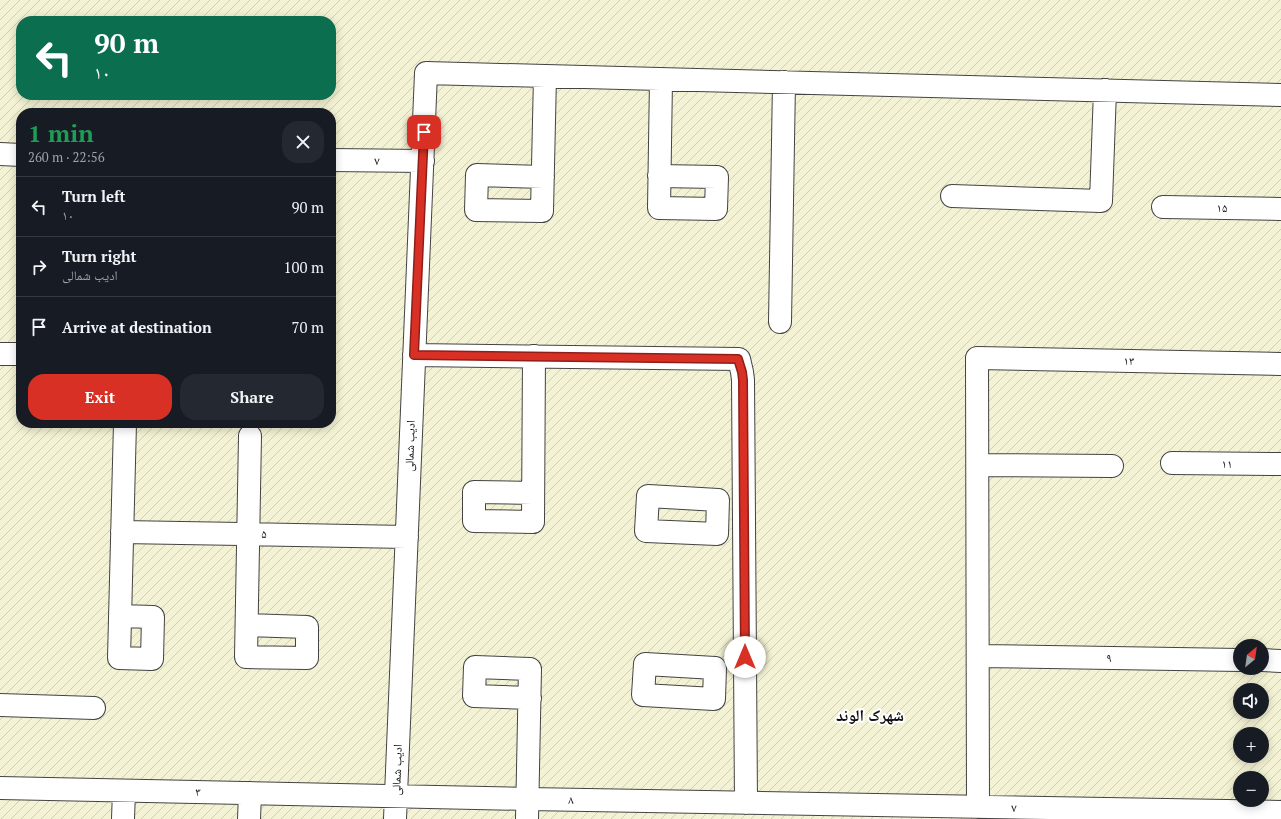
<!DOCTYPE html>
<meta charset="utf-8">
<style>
:root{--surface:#171b24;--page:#242831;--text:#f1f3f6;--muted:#9ea1a6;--line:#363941;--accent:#d93025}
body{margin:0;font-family:"PT Serif","Noto Naskh Arabic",serif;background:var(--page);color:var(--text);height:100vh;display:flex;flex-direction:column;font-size:15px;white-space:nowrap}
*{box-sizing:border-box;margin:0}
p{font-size:13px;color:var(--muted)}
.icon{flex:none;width:22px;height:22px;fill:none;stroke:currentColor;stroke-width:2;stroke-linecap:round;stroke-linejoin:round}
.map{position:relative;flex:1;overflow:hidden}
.sheet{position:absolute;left:16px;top:108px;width:320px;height:320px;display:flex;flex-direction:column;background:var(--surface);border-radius:16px;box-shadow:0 2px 10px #0003}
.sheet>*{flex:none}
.guide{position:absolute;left:16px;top:16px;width:320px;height:84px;border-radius:16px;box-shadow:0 2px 10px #0003;background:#0b6e4f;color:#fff;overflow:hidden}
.needle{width:26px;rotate:29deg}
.buttons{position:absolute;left:1233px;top:639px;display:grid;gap:8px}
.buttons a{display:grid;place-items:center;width:36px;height:36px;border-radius:50%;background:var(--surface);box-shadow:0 2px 10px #0003;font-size:20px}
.pin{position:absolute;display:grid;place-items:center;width:34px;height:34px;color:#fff;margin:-17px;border-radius:8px;box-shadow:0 2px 6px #0006}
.me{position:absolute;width:44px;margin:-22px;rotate:0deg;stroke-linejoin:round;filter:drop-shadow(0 0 3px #0008)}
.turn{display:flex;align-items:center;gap:14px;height:84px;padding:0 12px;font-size:18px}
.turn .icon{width:52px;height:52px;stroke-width:2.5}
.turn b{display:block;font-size:28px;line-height:34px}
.round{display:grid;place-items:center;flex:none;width:42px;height:42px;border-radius:16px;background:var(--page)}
.headline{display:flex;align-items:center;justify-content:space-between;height:68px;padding:0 12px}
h1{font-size:24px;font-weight:600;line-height:30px;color:#1e9e55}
.button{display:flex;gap:8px;margin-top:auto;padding:8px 12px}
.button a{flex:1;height:46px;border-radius:16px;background:var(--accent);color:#fff;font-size:16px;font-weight:600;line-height:46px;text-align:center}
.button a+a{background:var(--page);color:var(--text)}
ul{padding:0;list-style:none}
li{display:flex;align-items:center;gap:12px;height:60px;padding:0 12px;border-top:1px solid var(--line)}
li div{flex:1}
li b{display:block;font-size:15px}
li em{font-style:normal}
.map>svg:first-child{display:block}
</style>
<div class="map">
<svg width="1281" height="819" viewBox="0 0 1281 819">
<defs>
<pattern id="farmland-furrows" width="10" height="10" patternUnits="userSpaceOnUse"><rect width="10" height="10" fill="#f4f2d4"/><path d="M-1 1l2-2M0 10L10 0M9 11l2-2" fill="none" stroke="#d0ceb5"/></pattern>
</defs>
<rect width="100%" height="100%" fill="#fffdf3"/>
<path fill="url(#farmland-furrows)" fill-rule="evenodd" d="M0 0H1281V819H0ZM21 21H331V95H21ZM21 113H331V423H21ZM1240 646H1262V668H1240ZM1240 690H1262V712H1240ZM1240 734H1262V756H1240ZM1240 778H1262V800H1240Z"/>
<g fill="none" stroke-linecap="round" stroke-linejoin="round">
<defs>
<path id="minor" d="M0 154 21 155
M331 160 423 161
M659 176 717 177 716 209 659 208 661 80
M543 177 477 175 476 210 542 211 545 76
M952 196 1101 201 1105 90
M1163 207 1281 209
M780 322 784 82
M0 354H21
M414 355 739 359 742 372 743 380 746 803
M1172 463 1281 464
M978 465 1112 466
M533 493 474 492V521L533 522 534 356
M648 496 718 500 717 534 646 531Z
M122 532 407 537
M120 616 153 617 152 659 119 658 125 423
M247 625 307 627V658L246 657 250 436
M978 656 1240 660
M1262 660 1281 661
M645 664 715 668 714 699 643 695Z
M0 705 94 708
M0 788 528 799 1281 812
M978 807 977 358 1281 364
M123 819 124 791
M249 819 250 793
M395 819 426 73 1281 95
M527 819 530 669 475 667 474 696 530 698"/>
</defs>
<use href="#minor" stroke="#434343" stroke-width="24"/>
<use href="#minor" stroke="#fff" stroke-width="22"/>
</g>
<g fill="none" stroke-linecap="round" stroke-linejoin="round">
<defs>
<path id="route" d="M424 132 414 355 738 359 742 372 743 380 745 657"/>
</defs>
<use href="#route" stroke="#8d1f18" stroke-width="10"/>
<use href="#route" stroke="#d93025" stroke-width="7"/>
</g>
<g text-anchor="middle" stroke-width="4" stroke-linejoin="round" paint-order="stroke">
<g font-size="12" fill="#101010" stroke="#fff">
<text transform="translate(377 161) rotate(1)" y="4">۷</text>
<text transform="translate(1222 208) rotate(1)" y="4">۱۵</text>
<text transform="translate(1129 361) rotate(1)" y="4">۱۳</text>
<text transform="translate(410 446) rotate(-88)" y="4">ادیب شمالی</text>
<text transform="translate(1227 464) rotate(1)" y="4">۱۱</text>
<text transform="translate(264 534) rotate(1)" y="4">۵</text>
<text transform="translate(1109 658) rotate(1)" y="4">۹</text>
<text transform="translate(397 770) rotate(-88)" y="4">ادیب شمالی</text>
<text transform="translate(198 792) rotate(1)" y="4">۳</text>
<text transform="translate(571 800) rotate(1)" y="4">۸</text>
<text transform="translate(1014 808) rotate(1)" y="4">۷</text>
</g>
<g font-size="16" font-weight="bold" fill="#101010" stroke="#fff">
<text x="870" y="721">شهرک الوند</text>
</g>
</g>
</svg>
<div class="buttons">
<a><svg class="needle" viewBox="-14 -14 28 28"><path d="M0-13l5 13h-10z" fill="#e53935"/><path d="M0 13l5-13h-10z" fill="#9ea1a6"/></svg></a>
<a><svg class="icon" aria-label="sound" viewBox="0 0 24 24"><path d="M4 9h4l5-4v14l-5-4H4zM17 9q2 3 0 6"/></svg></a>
<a>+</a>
<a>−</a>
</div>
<div class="pin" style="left:424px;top:132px;background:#d93025"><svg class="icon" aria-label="arrive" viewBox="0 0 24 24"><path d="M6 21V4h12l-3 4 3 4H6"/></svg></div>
<svg class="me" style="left:745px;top:657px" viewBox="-20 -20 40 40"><circle r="19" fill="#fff"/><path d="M0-13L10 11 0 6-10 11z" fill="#d93025"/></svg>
<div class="guide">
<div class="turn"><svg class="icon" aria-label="left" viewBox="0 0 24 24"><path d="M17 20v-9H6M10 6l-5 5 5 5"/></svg><div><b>90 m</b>۱۰</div></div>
</div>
<section class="sheet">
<div class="headline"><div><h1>1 min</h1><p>260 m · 22:56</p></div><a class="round"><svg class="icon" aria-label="close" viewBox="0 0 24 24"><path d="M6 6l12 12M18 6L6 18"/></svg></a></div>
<ul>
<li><svg class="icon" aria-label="left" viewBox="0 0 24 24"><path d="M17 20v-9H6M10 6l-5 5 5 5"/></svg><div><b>Turn left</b><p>۱۰</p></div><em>90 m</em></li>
<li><svg class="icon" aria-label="right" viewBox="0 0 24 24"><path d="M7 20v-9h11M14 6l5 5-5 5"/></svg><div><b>Turn right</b><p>ادیب شمالی</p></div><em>100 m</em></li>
<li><svg class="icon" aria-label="arrive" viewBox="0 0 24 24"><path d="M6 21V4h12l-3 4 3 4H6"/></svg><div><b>Arrive at destination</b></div><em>70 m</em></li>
</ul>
<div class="button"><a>Exit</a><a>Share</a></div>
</section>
</div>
